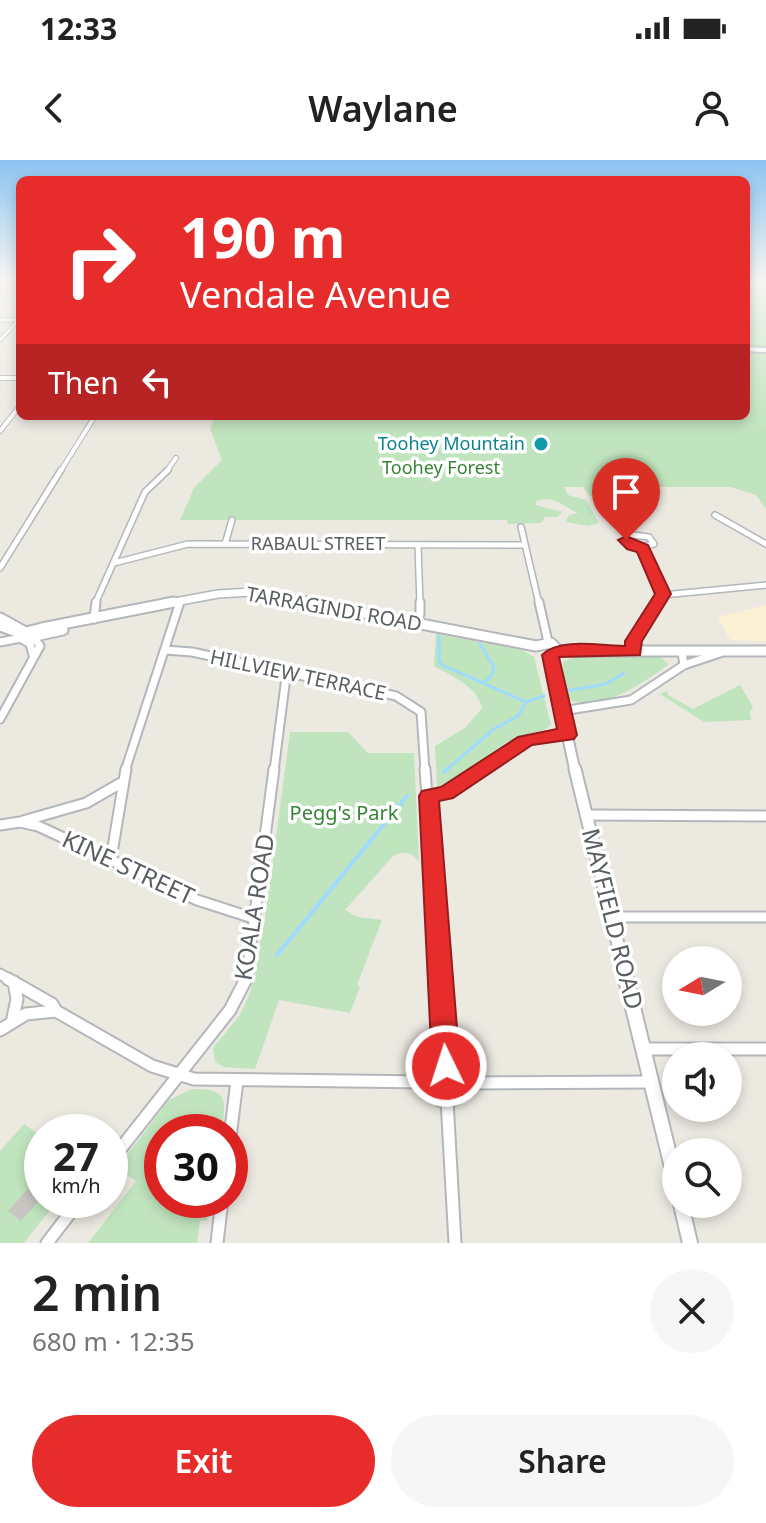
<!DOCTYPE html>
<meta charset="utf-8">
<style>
:root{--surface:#fff;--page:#f6f6f6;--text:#222;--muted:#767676;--accent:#e62d2c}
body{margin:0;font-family:"Noto Sans",sans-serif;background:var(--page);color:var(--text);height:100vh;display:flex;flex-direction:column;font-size:30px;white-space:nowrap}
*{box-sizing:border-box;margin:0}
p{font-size:26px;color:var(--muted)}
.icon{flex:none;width:44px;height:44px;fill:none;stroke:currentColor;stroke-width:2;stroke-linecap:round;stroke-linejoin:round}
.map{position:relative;height:1083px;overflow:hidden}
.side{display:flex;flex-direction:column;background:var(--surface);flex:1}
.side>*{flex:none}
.hud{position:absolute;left:16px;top:16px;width:734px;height:244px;border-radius:12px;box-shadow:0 4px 12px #0003;background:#e62d2c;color:#fff;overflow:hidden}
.needle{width:52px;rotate:260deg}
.controls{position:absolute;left:662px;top:786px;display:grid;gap:16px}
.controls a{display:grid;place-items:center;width:80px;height:80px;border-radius:50%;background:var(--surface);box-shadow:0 4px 12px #0003;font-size:40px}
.speed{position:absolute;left:24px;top:954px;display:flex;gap:16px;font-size:40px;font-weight:700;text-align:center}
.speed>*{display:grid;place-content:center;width:104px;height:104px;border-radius:50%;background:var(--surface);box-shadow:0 4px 12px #0003;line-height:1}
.speed small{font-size:20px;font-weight:400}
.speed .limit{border:12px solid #d22;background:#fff;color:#111}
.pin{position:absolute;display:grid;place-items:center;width:68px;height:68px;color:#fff;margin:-82px -34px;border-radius:50% 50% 50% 0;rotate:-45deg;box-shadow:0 0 8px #0007}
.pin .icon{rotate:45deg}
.me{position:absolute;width:88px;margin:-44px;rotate:356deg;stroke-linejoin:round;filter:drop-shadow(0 0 6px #0008)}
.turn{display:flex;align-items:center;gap:28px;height:168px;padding:0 32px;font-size:36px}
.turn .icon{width:104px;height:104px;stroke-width:2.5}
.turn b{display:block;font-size:56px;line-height:68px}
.then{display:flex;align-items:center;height:76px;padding:0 32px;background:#0003;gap:16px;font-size:30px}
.round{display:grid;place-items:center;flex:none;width:84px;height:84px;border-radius:42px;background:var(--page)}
.head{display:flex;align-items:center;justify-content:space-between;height:136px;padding:0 32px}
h1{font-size:48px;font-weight:600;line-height:60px}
.primary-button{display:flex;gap:16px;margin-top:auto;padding:16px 32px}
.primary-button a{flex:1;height:92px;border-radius:48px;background:var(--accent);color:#fff;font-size:32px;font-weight:600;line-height:92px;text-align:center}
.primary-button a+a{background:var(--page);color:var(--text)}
.status{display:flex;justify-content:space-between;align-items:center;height:56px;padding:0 40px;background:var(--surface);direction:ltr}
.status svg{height:22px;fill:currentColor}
header{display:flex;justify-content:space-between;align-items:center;height:104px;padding:0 32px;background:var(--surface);font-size:36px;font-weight:600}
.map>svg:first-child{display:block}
</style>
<div class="status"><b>12:33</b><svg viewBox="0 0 49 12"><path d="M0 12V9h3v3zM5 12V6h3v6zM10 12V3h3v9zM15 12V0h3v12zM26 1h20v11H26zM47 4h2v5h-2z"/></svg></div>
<header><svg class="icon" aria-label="back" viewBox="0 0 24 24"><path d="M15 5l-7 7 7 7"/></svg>Waylane<svg class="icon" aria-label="person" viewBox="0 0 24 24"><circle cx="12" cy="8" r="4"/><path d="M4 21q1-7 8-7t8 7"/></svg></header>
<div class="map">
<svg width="766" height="1083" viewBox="0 0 766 1083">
<rect width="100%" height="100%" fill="#ece9e1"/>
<path fill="#fdf1d5" d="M766 445V481L730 480 718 457Z"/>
<path fill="#c0e4bd" d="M746 121H766V187H746Z
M746 191 766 192V349L756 335 731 327H652V333L644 336 624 331V338L619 339 612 335 619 334 616 327H598L601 336H590L583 327H564L568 335 586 340 599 363 588 366 566 362 569 355 578 353C563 347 555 335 537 341L535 345 562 352 558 357H545L541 363 508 364 507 360H180L194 328 222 300 210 269 215 256H746Z
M436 474 522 490 534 497 551 565 544 570 508 581 448 625 437 628 435 586 465 568 482 548C478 527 452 516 434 506Z
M577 497H660L669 504C645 522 593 559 563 536V501Z
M740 525 753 547 750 552 751 560 704 562 660 534 667 531 668 535 693 549Z
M290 572H348L368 593H414L419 702C411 691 405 691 393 696L345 750 358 757 382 760 357 825 360 827 350 853 279 840 255 909 224 907 215 902 213 888 240 855 250 833 265 759Z
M192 929C230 929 226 940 221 972H162V1040H210L207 1060 200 1061 197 1083H88L136 1021 118 1009 120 1004 169 940Z
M24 964 42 977V1040H58L24 1083H0V991Z"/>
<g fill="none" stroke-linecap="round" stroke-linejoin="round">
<path stroke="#9fdbfe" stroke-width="3" d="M439 476V501L442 505 526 542
M480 484 494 507 492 515 483 523
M566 531 606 524 624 513
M445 611 494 569 518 556 526 542 544 536"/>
<path stroke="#9fdbfe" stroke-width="4" d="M444 612 447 609
M277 795 407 636"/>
</g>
<path fill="#c9c5c0" d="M37 1019 42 1023V1037L21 1061 8 1051Z"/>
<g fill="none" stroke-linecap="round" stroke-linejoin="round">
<defs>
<path id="minor-far5" d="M0 160H20
M0 180 20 159"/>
<path id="minor-far4" d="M0 218H20
M0 271 20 246
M60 312 95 256
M166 312 176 298"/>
<path id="minor-far3" d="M715 355 766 384
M521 367 539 444
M633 375 649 377 654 384 635 388 626 380Z
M225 384 232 360
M418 385 420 444
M643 388 663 434 656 444
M114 403 188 384 525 385
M0 408 61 310
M663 435 766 425
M95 444 145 332 168 310
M180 444 181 441"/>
<path id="minor-far2" d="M539 442 548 482
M94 459 96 442
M416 462 420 454V442
M0 482 21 478 30 484 33 495
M165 490 192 492 396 536 421 552 425 611
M634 492 633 481 658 442
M684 505 720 493
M562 551 631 540 684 505 682 492
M0 559 40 486 35 479
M125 611 180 442
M274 611 286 517 290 512
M478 611C506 589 530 576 567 575"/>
<path id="minor-far1" d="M425 609 440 821
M429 636 452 630 481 609
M587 655 766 656
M23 661 86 643 121 623
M0 665 20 662 38 666 197 740 256 759
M111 699 126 609
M612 757H766
M0 814 12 821
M246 821 274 609"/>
<path id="minor" d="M8 819 52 844 56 851 152 906 194 919 427 922
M440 819 446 906
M13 858 17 839 14 822
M0 870 26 854 56 851
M644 889H766
M428 923a18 18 0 1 1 36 0a18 18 0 1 1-36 0Z
M465 923 652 922
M447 940 455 1083
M230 977 237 921
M110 1002 230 850 246 819
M47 1083 80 1040
M217 1083 222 1040"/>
<path id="tertiary-far3" d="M164 444 218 434 251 432 317 444"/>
<path id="tertiary-far2" d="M306 442 536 486
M0 458 29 474
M0 466 31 477 63 470
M21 478 26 472 42 468 174 442
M536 486 551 483 559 491
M559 491H766
M550 495 575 611"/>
<path id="tertiary-far1" d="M575 609 627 821"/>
<path id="tertiary" d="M626 819 676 1023
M681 1044 690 1083"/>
<path id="secondary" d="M746 187 766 188V192L746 191Z"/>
</defs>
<use href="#minor-far5" stroke="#b3b7bb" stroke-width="5"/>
<use href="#minor-far4" stroke="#b3b7bb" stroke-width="6"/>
<use href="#minor-far3" stroke="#b3b7bb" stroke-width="8"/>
<use href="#minor-far2" stroke="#b3b7bb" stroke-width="11"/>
<use href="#minor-far1" stroke="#b3b7bb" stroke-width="13"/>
<use href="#minor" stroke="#b3b7bb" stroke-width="15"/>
<use href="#tertiary-far3" stroke="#b3b7bb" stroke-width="10"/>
<use href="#tertiary-far2" stroke="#b3b7bb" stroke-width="13"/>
<use href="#tertiary-far1" stroke="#b3b7bb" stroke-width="15"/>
<use href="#tertiary" stroke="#b3b7bb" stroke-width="18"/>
<use href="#secondary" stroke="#b4b8bd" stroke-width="4"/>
<use href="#minor-far5" stroke="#fff" stroke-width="3"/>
<use href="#minor-far4" stroke="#fff" stroke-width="4"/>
<use href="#minor-far3" stroke="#fff" stroke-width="5"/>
<use href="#minor-far2" stroke="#fff" stroke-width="7"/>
<use href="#minor-far1" stroke="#fff" stroke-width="9"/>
<use href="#minor" stroke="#fff" stroke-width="11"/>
<use href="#tertiary-far3" stroke="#fff" stroke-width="7"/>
<use href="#tertiary-far2" stroke="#fff" stroke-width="9"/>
<use href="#tertiary-far1" stroke="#fff" stroke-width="11"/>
<use href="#tertiary" stroke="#fff" stroke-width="14"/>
<use href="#secondary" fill="#fff" fill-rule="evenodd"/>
</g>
<linearGradient id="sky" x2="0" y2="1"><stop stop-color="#8bc4f1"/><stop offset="0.44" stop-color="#f6f5f2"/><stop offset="1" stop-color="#f6f5f2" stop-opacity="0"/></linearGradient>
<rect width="766" height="273" fill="url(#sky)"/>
<path fill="#e62d2c" stroke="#961d1d" stroke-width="2" d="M626 376 648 385 671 434 642 481 640 495 559 497 577 575 574 579 532 585 453 638 439 641 460 906 456 914 446 918 436 914 432 906 419 636 422 631 441 627 518 577 557 569 542 495C559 477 602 486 625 486V481L655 434 637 392 627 389 618 380Z"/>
<circle fill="#0f9aa8" stroke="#fff" stroke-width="3" cx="541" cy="284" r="8"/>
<g text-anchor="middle" stroke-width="7" stroke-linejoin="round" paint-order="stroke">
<g font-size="18" fill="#0d838f" stroke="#fff" text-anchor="end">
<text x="525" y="290">Toohey Mountain</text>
</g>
<g font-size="18" fill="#388436" stroke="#fff">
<text x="441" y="314">Toohey Forest</text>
</g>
<g font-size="18" fill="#595e61" stroke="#fff">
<text x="318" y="390">RABAUL STREET</text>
</g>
<g font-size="20" fill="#595e61" stroke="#fff">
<text transform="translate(334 449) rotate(10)" y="7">TARRAGINDI ROAD</text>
<text transform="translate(298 515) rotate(12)" y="7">HILLVIEW TERRACE</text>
</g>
<g font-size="20" fill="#388436" stroke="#fff">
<text x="344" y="660">Pegg's Park</text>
</g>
<g font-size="24" fill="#595e61" stroke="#fff">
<text transform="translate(128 708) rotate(25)" y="8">KINE STREET</text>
<text transform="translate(255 747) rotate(-81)" y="8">KOALA ROAD</text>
<text transform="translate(612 759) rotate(76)" y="8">MAYFIELD ROAD</text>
</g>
</g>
</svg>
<div class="controls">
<a><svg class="needle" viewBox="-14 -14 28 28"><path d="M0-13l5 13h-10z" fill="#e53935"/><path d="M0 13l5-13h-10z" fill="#767676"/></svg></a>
<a><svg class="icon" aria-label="sound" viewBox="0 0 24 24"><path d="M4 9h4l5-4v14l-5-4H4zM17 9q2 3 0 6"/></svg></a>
<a><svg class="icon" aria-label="search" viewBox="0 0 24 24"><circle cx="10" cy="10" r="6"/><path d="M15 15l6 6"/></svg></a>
</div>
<div class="speed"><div>27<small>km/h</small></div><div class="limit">30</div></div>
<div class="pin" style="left:626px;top:380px;background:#d93025"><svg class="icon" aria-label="arrive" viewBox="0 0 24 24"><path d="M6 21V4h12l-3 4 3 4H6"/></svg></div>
<svg class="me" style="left:446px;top:906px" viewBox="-20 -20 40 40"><circle r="17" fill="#e62d2c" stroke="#fff" stroke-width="3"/><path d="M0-11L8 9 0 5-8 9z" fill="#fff"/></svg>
<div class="hud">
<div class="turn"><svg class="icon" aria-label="right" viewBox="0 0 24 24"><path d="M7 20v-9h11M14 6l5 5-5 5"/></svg><div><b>190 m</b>Vendale Avenue</div></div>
<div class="then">Then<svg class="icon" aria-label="left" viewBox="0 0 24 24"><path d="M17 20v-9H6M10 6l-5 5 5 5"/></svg></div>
</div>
</div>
<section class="side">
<div class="head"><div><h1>2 min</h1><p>680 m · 12:35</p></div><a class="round"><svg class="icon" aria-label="close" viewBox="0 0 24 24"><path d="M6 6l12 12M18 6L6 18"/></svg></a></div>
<div class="primary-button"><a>Exit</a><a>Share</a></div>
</section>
